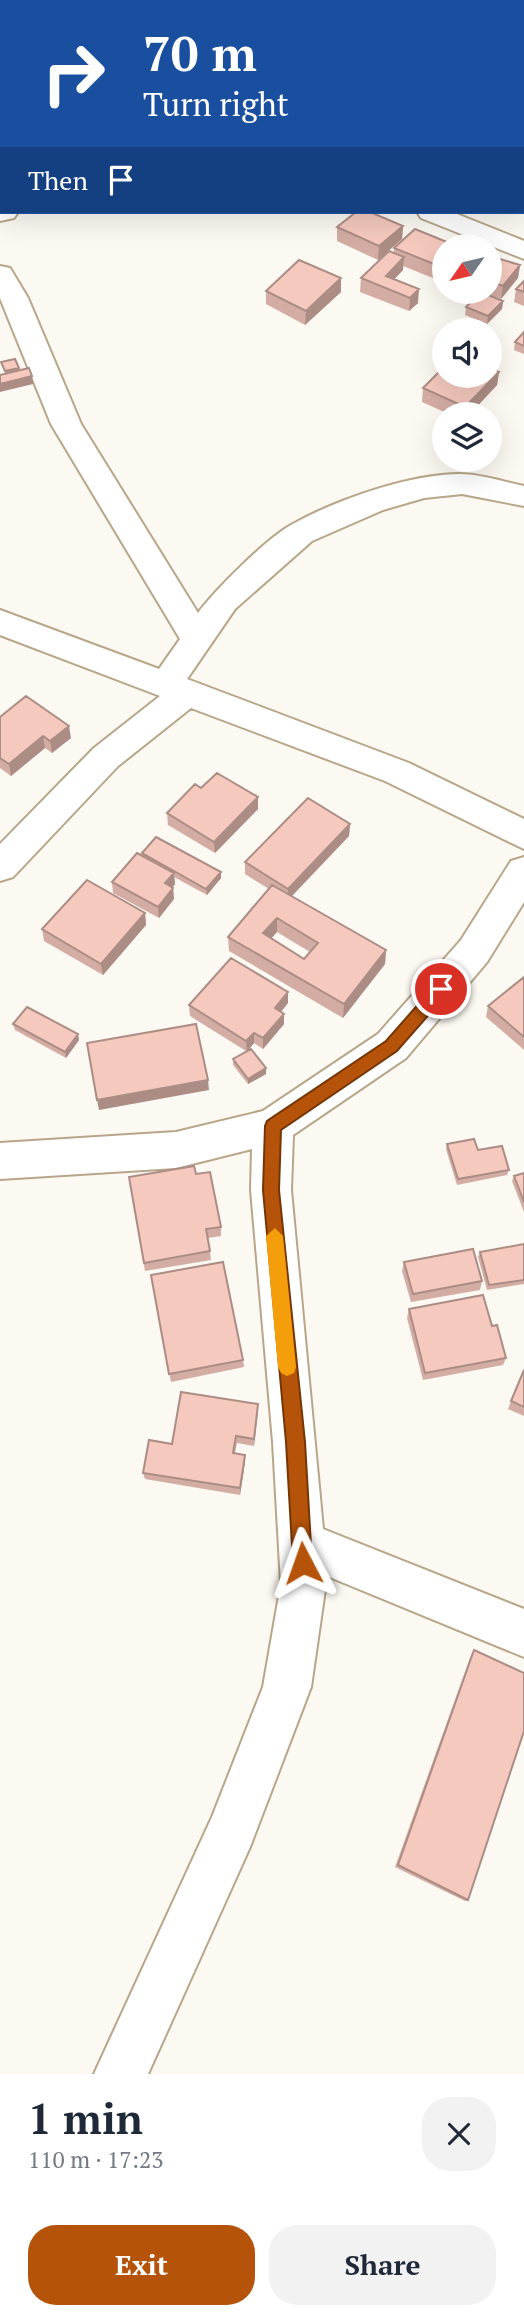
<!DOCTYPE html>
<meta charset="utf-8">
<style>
:root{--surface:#fff;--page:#f2f2f3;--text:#1f2937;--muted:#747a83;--accent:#b45309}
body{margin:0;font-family:"PT Serif",serif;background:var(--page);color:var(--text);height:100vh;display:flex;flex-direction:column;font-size:26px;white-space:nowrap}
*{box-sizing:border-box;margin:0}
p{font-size:23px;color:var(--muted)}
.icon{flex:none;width:38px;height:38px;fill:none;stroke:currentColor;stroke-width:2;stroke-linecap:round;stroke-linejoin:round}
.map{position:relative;height:2074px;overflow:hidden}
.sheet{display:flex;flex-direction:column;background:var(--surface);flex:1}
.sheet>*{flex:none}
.hud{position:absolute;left:0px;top:0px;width:525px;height:214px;box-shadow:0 7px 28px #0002;background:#1a4fa0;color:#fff;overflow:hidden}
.needle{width:46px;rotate:236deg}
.fabs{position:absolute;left:432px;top:234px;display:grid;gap:14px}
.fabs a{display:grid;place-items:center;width:70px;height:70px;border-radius:50%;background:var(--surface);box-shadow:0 7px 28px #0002;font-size:35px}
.pin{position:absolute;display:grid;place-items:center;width:60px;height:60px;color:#fff;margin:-30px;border:4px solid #fff;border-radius:50%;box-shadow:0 2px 7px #0007}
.me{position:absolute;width:77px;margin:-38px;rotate:356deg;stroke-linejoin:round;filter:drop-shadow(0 0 5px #0008)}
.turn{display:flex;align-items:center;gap:24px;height:147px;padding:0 28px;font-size:32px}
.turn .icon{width:91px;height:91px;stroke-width:2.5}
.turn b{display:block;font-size:49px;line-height:60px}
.then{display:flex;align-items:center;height:66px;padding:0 28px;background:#0003;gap:14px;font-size:26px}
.round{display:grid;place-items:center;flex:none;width:74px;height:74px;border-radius:28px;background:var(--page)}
.head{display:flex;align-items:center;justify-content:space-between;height:119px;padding:0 28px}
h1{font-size:42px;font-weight:700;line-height:52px}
.cta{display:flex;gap:14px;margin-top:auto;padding:14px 28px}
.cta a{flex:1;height:80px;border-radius:28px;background:var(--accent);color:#fff;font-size:28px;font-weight:700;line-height:80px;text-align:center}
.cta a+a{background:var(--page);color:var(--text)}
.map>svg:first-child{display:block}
</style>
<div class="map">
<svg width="524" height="2074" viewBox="0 0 524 2074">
<rect width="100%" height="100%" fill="#fcf8f2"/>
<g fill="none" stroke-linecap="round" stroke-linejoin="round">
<defs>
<path id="street" d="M140 0H164L165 2H141Z
M0 56H2V70H0Z
M0 205 2 212H18L14 218 0 221Z
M417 212H452L524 241V259L421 218Z
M0 266 10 268 28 298 81 424 198 613C215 590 266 539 291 525 335 500 410 474 460 474 481 474 504 482 524 486V506L462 494 424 498 383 510 312 541 235 609 187 679 409 763 524 819V849L385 781 191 708 118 766 13 877 0 881V844L94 748 160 696 0 635V610L159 669 180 639 51 424 0 298Z
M524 857V902L487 962 406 1058 293 1135 291 1190 323 1529 524 1609V1657L327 1576 311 1687 250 1847 148 2074H94L212 1817 263 1687 281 1584 273 1442 251 1190 252 1149 176 1168 0 1179V1143L176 1132 263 1111 378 1034 461 940 511 861Z"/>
</defs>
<use href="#street" stroke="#b7a689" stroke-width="4"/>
<use href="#street" fill="#fff" fill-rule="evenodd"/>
</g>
<path fill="#d3ada3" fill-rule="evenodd" d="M403 226 402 239 378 260 337 241V227Z
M444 247V281L443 282 403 266V270L394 279 418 303 409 311 360 292 361 278 394 253V248Z
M490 256 520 265 518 278 501 299 487 294 503 301 502 309 487 324 465 315 466 307 481 292H490Z
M341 278V292L305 325 266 304V291Z
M524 281V306L514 302 516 289Z
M524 332V354L514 350 515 342Z
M499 372 497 385 469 415H451L422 402 423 388Z
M0 717 71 738 52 753 45 748 11 776 0 768Z
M201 788 258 797V809L215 853 168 825 167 813Z
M350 824 349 836 292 896 386 950 385 964 343 1018 229 951 228 937 269 889 245 874V862ZM277 932 310 952 304 959 271 938Z
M142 853 221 878 207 895 174 877 175 884 173 887 174 899 159 918 113 893 112 882 142 855Z
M145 913 146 925 103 975 44 941 42 929Z
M524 977V1050L486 1017 488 1006Z
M288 1003 281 1012 284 1024 263 1049 254 1043 248 1050 266 1074 248 1084 233 1065V1059L246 1051 190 1016 189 1005Z
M13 1024 78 1034 79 1040 66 1058 15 1030Z
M447 1144 478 1150 509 1170 507 1175 457 1185 446 1149Z
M524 1173V1212L512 1181 514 1176Z
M196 1174 221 1227V1236L208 1238 211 1260 145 1271 129 1177Z
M524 1244V1284L487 1290 478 1257 480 1252Z
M404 1262 482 1281 480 1290 411 1302 402 1271Z
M151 1275 243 1360 244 1367 171 1382Z
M409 1309 492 1326 506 1358 503 1365 423 1380 407 1318Z
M524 1369V1416L508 1409Z
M258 1404 254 1446 237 1443 235 1453 245 1462 240 1495 145 1479 143 1473 172 1444Z
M474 1650 468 1900 465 1901 395 1867 471 1655Z"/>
<path fill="#ac8d85" d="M0 26H2V40H0Z
M403 226 402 239 378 260 379 246Z
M404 257 403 270 385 289 386 276Z
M520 265 518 278 501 299 503 286Z
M341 278V292L305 325 306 311Z
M419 289 418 303 409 311 410 298Z
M503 301 502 309 487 324 488 316Z
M19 368 20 375 6 378 5 371Z
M499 372 497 385 469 415H464L465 407Z
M32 376 33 384 0 392V384Z
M69 726 71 738 52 753 50 741Z
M43 736 45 748 11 776 9 764Z
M258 797V809L215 853 214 842Z
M350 824 349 836 287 901 288 889Z
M221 872V878L207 895 206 889Z
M174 873 175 884 166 895 165 883Z
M173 888 174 899 159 918 158 907Z
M145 913 146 925 103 975 101 964Z
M277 918V932L263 948V933Z
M386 950 385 964 343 1018 344 1004Z
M288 992V1003L275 1019V1008Z
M284 1014V1024L263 1049V1038Z
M254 1033V1043L247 1052 246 1041Z
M78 1034 79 1040 66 1058 65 1052Z
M266 1068V1074L248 1084V1079Z
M208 1080 209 1090 99 1110 97 1100Z
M258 1404V1411L254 1446V1439Z
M245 1455V1462L240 1495V1488Z"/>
<path fill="#f5c9be" stroke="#ac8d85" stroke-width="2" fill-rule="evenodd" d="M17 0H30L31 2H9Z
M62 0H103L104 1 63 2Z
M2 3V26H0V4Z
M0 119H2V148H1Z
M356 212H370L403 226 379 246 337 227Z
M415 229 459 247H444V268L394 248Z
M389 251 404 257 386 276 419 289 410 298 361 278Z
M490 256 520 265 503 286 490 281Z
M299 260 341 278 306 311 266 291Z
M524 281V292L516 289Z
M481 292 503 301 488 316 466 307Z
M524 332V346L515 342Z
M15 359 19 368 5 371 1 362Z
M444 367V376H490V368L499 372 465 407 423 388Z
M29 368 32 376 0 384V375Z
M26 696 69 726 50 741 43 736 9 764 0 758V717Z
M217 773 258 797 214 842 167 813 195 784 201 788Z
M308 798 350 824 288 889 245 862Z
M156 837 221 872 206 889 142 853Z
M137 853 174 873 165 883 173 888 158 907 112 882Z
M87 880 145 913 101 964 42 929Z
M272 885 386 950 344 1004 228 937ZM277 918 318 943 304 959 263 933Z
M231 958 288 992 275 1008 284 1014 263 1038 254 1033 246 1041 189 1005Z
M524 977V1037L488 1006Z
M27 1007 78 1034 65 1052 13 1024Z
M196 1024 208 1080 97 1100 87 1043Z
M251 1049 266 1068 248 1079 233 1059Z
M474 1139 478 1150 502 1146 509 1170 458 1179 447 1144Z
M194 1166 196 1174 210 1172 221 1227 206 1229 210 1251 144 1263 129 1177Z
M524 1173V1202L514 1176Z
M524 1244V1280L489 1285 480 1252Z
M473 1249 482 1281 413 1294 404 1262Z
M223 1262 243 1360 169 1374 151 1275Z
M483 1295 492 1326 497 1325 506 1358 425 1373 409 1309Z
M524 1370V1407L511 1401Z
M181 1392 258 1404 254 1439 236 1436 233 1453 245 1455 240 1488 143 1473 149 1440 172 1444Z
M474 1650 524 1673V1731L468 1900 398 1865Z"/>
<path fill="#b45309" stroke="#753606" stroke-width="2" d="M441 983 449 989 447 994 397 1051 281 1130 279 1190 305 1442 312 1563 309 1570 303 1573 296 1570 293 1563 286 1442 263 1190 265 1126 267 1121 386 1041 436 984Z"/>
<path fill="#f59e0b" d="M275 1228 283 1236 296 1367 294 1373 287 1376 281 1373 278 1367 266 1236Z"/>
</svg>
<div class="fabs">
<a><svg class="needle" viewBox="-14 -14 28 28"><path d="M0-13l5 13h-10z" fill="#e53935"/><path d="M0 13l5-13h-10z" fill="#747a83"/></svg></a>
<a><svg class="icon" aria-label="sound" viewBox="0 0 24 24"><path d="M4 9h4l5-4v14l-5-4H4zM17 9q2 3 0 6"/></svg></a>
<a><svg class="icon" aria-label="layers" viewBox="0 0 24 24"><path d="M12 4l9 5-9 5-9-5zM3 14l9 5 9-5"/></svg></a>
</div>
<div class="pin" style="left:441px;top:989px;background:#d93025"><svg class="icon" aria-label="arrive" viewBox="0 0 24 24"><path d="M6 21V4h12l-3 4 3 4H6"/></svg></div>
<svg class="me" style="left:303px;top:1563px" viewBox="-20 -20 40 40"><path d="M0-17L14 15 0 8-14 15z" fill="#b45309" stroke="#fff" stroke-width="4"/></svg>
<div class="hud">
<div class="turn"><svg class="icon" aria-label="right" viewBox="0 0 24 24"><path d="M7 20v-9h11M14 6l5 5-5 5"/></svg><div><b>70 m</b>Turn right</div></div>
<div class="then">Then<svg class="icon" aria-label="arrive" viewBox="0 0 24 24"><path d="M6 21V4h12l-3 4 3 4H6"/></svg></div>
</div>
</div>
<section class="sheet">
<div class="head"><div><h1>1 min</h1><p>110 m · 17:23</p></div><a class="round"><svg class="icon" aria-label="close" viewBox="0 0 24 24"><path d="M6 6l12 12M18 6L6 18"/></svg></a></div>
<div class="cta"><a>Exit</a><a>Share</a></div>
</section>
